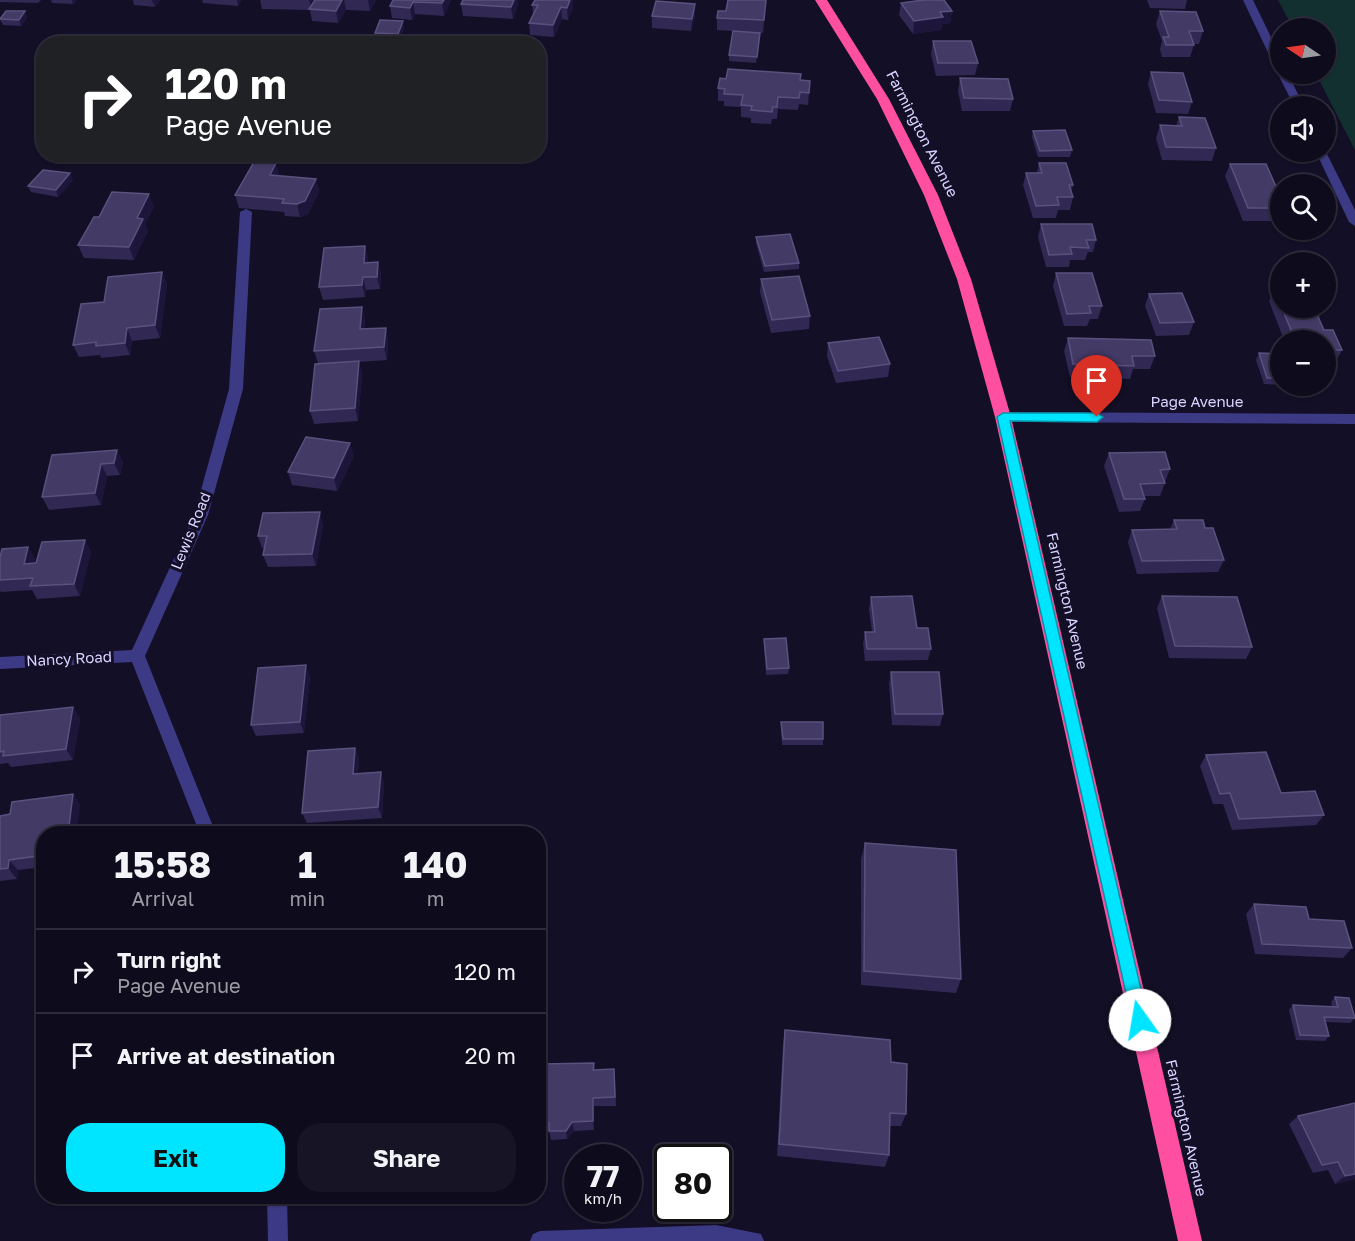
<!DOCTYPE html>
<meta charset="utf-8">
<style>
:root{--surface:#0e0b1c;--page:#171425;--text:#f1f3f6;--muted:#9b9ba3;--line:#2e2b3b;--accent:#00e5ff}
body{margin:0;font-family:"Golos Text",sans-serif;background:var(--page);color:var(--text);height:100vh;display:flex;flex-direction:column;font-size:22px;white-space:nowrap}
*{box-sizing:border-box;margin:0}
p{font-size:20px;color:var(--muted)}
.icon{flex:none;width:33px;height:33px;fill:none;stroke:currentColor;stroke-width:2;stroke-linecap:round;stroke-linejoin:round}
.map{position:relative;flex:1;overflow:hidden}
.side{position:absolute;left:36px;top:826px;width:510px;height:378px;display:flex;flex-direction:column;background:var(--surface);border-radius:24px;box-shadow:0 2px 4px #0004,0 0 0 2px var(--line)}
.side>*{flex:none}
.banner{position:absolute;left:36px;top:36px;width:510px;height:126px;border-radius:24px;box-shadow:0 2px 4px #0004,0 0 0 2px var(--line);background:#202124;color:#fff;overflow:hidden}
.needle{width:39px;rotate:283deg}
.fabs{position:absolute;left:1270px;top:18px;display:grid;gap:12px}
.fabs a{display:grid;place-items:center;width:66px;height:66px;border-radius:50%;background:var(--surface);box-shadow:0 2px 4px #0004,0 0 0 2px var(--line);font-size:30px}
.speed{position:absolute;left:564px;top:1144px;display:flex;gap:12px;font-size:30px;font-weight:700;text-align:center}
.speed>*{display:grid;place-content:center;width:78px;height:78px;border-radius:50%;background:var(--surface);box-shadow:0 2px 4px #0004,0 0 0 2px var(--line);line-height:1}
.speed small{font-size:15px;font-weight:400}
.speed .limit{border:3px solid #111;border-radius:9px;background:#fff;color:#111}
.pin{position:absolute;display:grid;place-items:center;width:51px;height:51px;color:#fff;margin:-62px -26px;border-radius:50% 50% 50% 0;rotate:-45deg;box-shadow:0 0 6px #0007}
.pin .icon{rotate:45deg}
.me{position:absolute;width:66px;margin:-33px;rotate:347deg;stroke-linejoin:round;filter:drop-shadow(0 0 4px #0008)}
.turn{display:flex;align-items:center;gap:21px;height:126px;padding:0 30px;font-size:27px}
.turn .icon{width:78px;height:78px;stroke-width:2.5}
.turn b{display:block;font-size:42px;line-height:51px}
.eta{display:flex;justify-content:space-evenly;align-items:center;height:102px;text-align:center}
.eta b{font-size:36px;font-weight:700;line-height:42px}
.cta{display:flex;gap:12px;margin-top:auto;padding:12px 30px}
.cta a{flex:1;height:69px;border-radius:24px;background:var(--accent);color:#111;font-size:24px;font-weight:700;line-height:69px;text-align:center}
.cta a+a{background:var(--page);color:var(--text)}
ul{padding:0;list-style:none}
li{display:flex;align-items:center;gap:18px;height:84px;padding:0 30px;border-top:2px solid var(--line)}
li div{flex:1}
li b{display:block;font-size:22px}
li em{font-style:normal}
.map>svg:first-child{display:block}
</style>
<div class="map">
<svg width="1355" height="1241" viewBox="0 0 1355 1241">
<rect width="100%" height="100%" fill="#130f26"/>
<path fill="#12302f" d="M1278 0H1355V150L1316 74H1326V28H1293Z"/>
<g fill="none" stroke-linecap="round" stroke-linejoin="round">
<path fill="#3d3a85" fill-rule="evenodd" d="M1243 0H1253L1281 58V74H1288L1304 106H1294L1278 74 1280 72 1276 69Z
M1316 152H1326L1355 210V226L1349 222Z
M246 209 252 212 243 389 208 515 145 656 216 834H200L132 662 0 669V657L132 650 194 515 229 389 240 212Z
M1003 412 1355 414V424L1003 422 996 417Z
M267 1197H287L288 1241H268Z
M716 1225 761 1234 764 1241H530L533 1234 540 1231Z"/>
<path fill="#ff4fa3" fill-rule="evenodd" d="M815 0H827L889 99 938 195 971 279 1011 417 1202 1241H1178L995 417 957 279 924 195 877 99Z"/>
</g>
<path fill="#312854" d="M0 0H41L38 3 0 2Z
M51 0H77L73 4 52 3Z
M133 0H160L155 7 134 5Z
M202 0H242L238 6 203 3Z
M260 0H376L370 11 346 10 338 23 312 21 310 10 262 9Z
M393 0H451L444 16 415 14 412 20 392 18 390 6Z
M463 0H518V4L513 19 463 16 461 4Z
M535 0H573V7L568 20 562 19 554 37 530 35 529 23 533 14 532 5Z
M1147 0H1187L1185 9 1150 8Z
M901 3 952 11 950 23 942 24 941 30 913 34 899 15Z
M695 4V16L691 31 652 28V16Z
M25 11 27 18 21 26 3 25 0 19Z
M1160 11 1203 31 1199 44H1193L1194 45 1190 57H1162L1160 49 1162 41 1156 24Z
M765 12 763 33 717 30V18Z
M404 27 399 41 376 40 375 33Z
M759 39 756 63 729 61V55Z
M933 41 978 63 975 75 936 76 931 54Z
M1151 72 1192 102 1188 114 1156 113 1148 84Z
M960 78 1013 99 1010 111H962L958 91Z
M801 80 810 81 808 105 799 104 798 110 778 109 777 119H772L771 124 751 123V118L741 117V107L724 106V101H718V88Z
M1179 117 1216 148 1212 161 1162 160 1156 138 1160 125 1176 126Z
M1033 131 1072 150 1070 157H1038L1032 137Z
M1039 163 1073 185 1071 192 1073 197 1070 210H1058L1056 218H1033L1023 185 1026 173H1037Z
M1230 164 1281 198 1280 221H1243L1225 176Z
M280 176 316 179 319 191 308 214 300 217 285 216 284 212 239 208 235 195Z
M73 180 58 197 31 192 28 186Z
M154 207 145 224 148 231 134 260 84 258 78 245 99 217Z
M1041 224 1096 240 1093 252H1088L1085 260H1070L1069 267H1046L1038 237Z
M756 237 799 263V269L764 272 756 243Z
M365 246 368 259V263L378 262 381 275 380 289 366 290 365 297 323 300 319 287Z
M162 272 167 285 160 338 132 341 130 355 101 358 100 355 79 357 73 345 104 302Z
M1056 273 1102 306 1098 319H1090L1087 326H1064L1053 286Z
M761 279 810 316 809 329 771 333 760 292Z
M1274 289H1281V308H1323L1319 318 1324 330 1342 350 1335 363H1326V340H1284L1269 301Z
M1149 294 1194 322 1189 335 1156 336 1145 306Z
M365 319 364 329 386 328 388 340 387 360 359 362 362 374 358 421 314 424 310 411 318 363 314 351Z
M1068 338 1155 356 1150 369H1133L1130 379 1070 377 1064 351Z
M828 343 890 364 888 377 836 383 827 356Z
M1259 353 1281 358V385L1264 384 1256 360Z
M1109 453 1170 469 1165 482H1164L1165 483 1160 496H1144L1145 499 1140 511 1119 512 1104 466Z
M52 455 123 462 120 475 107 476 101 505 49 510 42 497Z
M354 456 337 491 292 485 288 472Z
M1174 520 1205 528 1224 560 1218 572 1137 574 1128 542 1132 530 1170 529Z
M323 524 316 566 268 567 263 555 265 548H262L258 536Z
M85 540 91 552 80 596 37 599 32 590 1 592 0 591V557L28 547 35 559 34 563H36Z
M1162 596 1252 647 1246 659 1169 658 1157 608Z
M871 597 917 628 931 649 928 660 865 661 863 644 865 632H872L869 609Z
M764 639 789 668 788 674 766 675 764 645Z
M891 672 943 714 940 726 892 725 889 683Z
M310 676 304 733 256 736 251 725Z
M73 707 80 719 73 760 11 767 8 763 0 764V715Z
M781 722 823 739V745H782L781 728Z
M355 748 359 759 358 774 384 783 382 818 307 823 302 813Z
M1206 755 1281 793 1324 815 1316 825 1232 830 1223 804H1213L1200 766Z
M73 794 80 805 44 834V867L18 870 17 879 0 881V816L10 814Z
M865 843 961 979 956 993 861 985V859Z
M1254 904 1352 948 1343 958 1255 954 1246 914Z
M44 925V976L37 969Z
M1335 997 1355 1018 1350 1023 1325 1022 1329 1036 1325 1041 1296 1040 1289 1010 1293 1005 1332 1007 1331 1002Z
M785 1030 891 1062 906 1114 901 1126H890L889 1155 885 1167 777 1156 783 1043Z
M538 1045 545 1054 544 1064 594 1063 595 1070 615 1078 616 1106H594V1130L574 1131 567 1139 551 1140 549 1131 538 1132Z
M1298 1116 1355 1179 1335 1184 1328 1170 1313 1173 1289 1124Z"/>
<path fill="#1d163a" d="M72 0H77L73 4Z
M152 0H160L155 7Z
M237 0H242L238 6Z
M309 0H316L312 11Z
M342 0H344L346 10 338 23 336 11Z
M368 0H376L370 11Z
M444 0H451L444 16 442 3Z
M514 0H518V4L513 19 511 7Z
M570 0H573V7L568 20 567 8Z
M413 2 415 14 412 20 410 8Z
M695 4V16L691 31 692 19Z
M561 7 562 19 554 37 553 25Z
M25 11 27 18 21 26 19 20Z
M952 11 950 23 942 24 941 30 913 34 914 21 940 12Z
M403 21 404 27 399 41 398 34Z
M276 163 280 176 270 175Z
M70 173 73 180 58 197 56 190Z
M316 179 319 191 308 214 300 217 297 204Z
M149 194 154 207 145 224 148 231 134 260 129 247 137 218Z
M365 246 368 259 366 276 364 263Z
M378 262 381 275 380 289 377 277Z
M162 272 167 285 160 338 155 325Z
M363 277 366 290 365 297 362 285Z
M362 307 365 319 363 342 360 329Z
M127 328 132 341 130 355 125 343Z
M386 328 388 340 387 360 384 347Z
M359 361 362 374 358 421 355 408Z
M350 443 354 456 337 491 334 478Z
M117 450 123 462 120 475 114 463Z
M101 464 107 476 101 505 95 493Z
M320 512 323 524 316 566 312 554Z
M85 540 91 552 80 596 74 584Z
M28 547 35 559 31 576 24 564Z
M306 665 310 676 304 733 300 722Z
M73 707 80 719 73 760 66 749Z
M355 748 359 759 357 785 353 774Z
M381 772 384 783 382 818 378 807Z
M73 794 80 805 77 834H68Z
M9 860 18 870 17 879 8 868Z
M543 1045 545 1054 544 1073 542 1064Z
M593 1098 594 1106V1130L593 1121Z
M572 1122 574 1131 567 1139 566 1131Z
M1355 1174V1179L1335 1184 1345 1176Z"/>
<path fill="#433a66" stroke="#5a527e" stroke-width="1.5" d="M315 0H342L336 11 309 9Z
M393 0H444L442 3 413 2 410 8 390 6Z
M463 0H514L511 7 461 4Z
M535 0H570L567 8 561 7 553 25 529 23 538 5H532Z
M728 0H766L764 20 717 18 718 11H726Z
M923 0H944L952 11 940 12 943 17 914 21 901 3Z
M656 1 695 4 692 19 652 16Z
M6 11H25L19 20 0 19Z
M1160 11 1196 12 1203 31H1189L1194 45H1166L1163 37H1169Z
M380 20 403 21 398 34 375 33Z
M733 31 760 33 757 57 729 55Z
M933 41H971L978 63H938Z
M728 69 801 74 800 80 810 81 809 93 800 92 799 98 778 97 777 107H773L772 112 751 110 752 106 741 105 743 95 724 94 725 89 718 88 720 78 726 79Z
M1151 72 1183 73 1192 102 1159 100Z
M960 78 1008 79 1013 99 964 98Z
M1179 117 1205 118 1216 148 1166 147 1160 125 1182 126Z
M1065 130 1072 150 1040 151 1033 131Z
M254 162 276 163 270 175 316 179 305 201 297 204 282 203 284 199 235 195Z
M1039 163H1066L1073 185H1069L1073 197H1057L1059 205 1036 206 1026 173H1042Z
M1230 164H1266L1281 198V208H1248Z
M43 170 70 173 56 190 28 186Z
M112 192 149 194 137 218 143 219 129 247 78 245 94 217H99Z
M1041 224H1092L1096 240H1086L1089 248 1070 247 1072 254 1049 255Z
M790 234 799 263 765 266 756 237Z
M365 246 364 263 378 262 377 277H363L362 285 319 287 324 248Z
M162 272 155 325 127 328 125 343 96 346V342L73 345 81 304 104 302 108 277Z
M1056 273H1092L1102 306H1089L1091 313 1067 314Z
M799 276 810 316 772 320 761 279Z
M1274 289H1281V306Z
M1182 293 1194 322 1160 323 1149 294Z
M362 307 360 329 386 328 384 347 314 351 320 309Z
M1282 308H1314L1324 330H1333L1342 350H1326V340H1295Z
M879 337 890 364 838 371 828 343Z
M1068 338 1151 340 1155 356H1132L1134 366 1073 364Z
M1259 353 1280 354 1281 358V378H1267Z
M359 361 355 408 310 411 315 364Z
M306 437 350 443 334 478 288 472Z
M117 450 114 463 101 464 95 493 42 497 52 455Z
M1165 452 1170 469 1160 470 1165 483 1140 484 1145 499H1124L1109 453Z
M320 512 312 554 263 555 267 536H258L263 513Z
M1174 520H1203L1205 528H1213L1224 560 1142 561 1132 530 1177 529Z
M85 540 74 584 30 586 33 578 0 580V557L2 549 28 547 24 564 36 563 42 542Z
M912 596 917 628H928L931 649H867L865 632H875L871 597Z
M1162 596 1237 597 1252 647 1175 646Z
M786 638 789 668 767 669 764 639Z
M306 665 300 722 251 725 258 668Z
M891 672H939L943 714H895Z
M73 707 66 749 3 756 4 751 0 752V715Z
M781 722H823V739H783Z
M355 748 353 774 381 772 378 807 302 813 308 751Z
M1266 752 1281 793 1315 791 1324 815 1239 819 1230 793 1220 794 1206 755Z
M73 794 68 834H44V855L9 860 8 868 0 869V816L10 814 12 802Z
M865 843 956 850 961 979 864 971Z
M1254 904 1306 907 1309 919 1344 921 1352 948 1262 944Z
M44 925V968L37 969Z
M1335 997 1349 998 1355 1018 1324 1017 1329 1036 1300 1035 1293 1005 1338 1007Z
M785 1030 890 1040 891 1062 907 1064 906 1114 890 1113 889 1155 779 1144Z
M538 1045H543L542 1064 594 1063 593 1070 614 1069 615 1097 593 1098V1121L572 1122 566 1131H549V1123H538Z
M1355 1103V1174L1345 1176 1338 1162 1322 1165 1298 1116Z"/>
<path fill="#00e5ff" stroke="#0095a6" stroke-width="1.5" d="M1003 413H1097L1103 417 1097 422 1010 421 1148 1020 1146 1025 1140 1028 1134 1025 1132 1020 997 417Z"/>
<g text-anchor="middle" stroke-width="6" stroke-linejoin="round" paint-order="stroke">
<g font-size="15" fill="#d9d4ff" stroke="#130f26">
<text transform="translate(922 134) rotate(63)" y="5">Farmington Avenue</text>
<text x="1197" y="407">Page Avenue</text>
<text transform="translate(191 531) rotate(-68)" y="5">Lewis Road</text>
<text transform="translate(1067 601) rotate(77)" y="5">Farmington Avenue</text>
<text transform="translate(69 659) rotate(-3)" y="5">Nancy Road</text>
<text transform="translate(1186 1128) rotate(77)" y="5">Farmington Avenue</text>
</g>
</g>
</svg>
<div class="fabs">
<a><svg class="needle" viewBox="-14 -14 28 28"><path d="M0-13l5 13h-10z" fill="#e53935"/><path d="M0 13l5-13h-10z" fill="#9b9ba3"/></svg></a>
<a><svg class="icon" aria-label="sound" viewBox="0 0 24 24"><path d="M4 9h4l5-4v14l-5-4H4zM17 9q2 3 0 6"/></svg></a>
<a><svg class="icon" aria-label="search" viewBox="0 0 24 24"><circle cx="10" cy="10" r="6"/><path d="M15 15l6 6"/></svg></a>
<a>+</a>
<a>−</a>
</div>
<div class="speed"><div>77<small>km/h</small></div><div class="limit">80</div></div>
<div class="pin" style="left:1097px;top:417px;background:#d93025"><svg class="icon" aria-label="arrive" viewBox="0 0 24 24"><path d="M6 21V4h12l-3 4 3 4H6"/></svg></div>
<svg class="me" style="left:1140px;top:1020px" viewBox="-20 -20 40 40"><circle r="19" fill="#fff"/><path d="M0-13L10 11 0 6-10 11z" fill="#00e5ff"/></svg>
<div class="banner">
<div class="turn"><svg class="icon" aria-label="right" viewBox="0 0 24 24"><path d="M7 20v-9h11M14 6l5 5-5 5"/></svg><div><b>120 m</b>Page Avenue</div></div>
</div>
<section class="side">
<div class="eta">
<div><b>15:58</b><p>Arrival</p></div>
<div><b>1</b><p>min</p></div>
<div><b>140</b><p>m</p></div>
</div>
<ul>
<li><svg class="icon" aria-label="right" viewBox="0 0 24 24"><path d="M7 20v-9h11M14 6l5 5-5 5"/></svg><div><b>Turn right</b><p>Page Avenue</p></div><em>120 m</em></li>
<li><svg class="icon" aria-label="arrive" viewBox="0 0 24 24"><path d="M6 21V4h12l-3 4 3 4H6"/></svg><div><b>Arrive at destination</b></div><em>20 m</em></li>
</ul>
<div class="cta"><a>Exit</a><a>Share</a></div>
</section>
</div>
